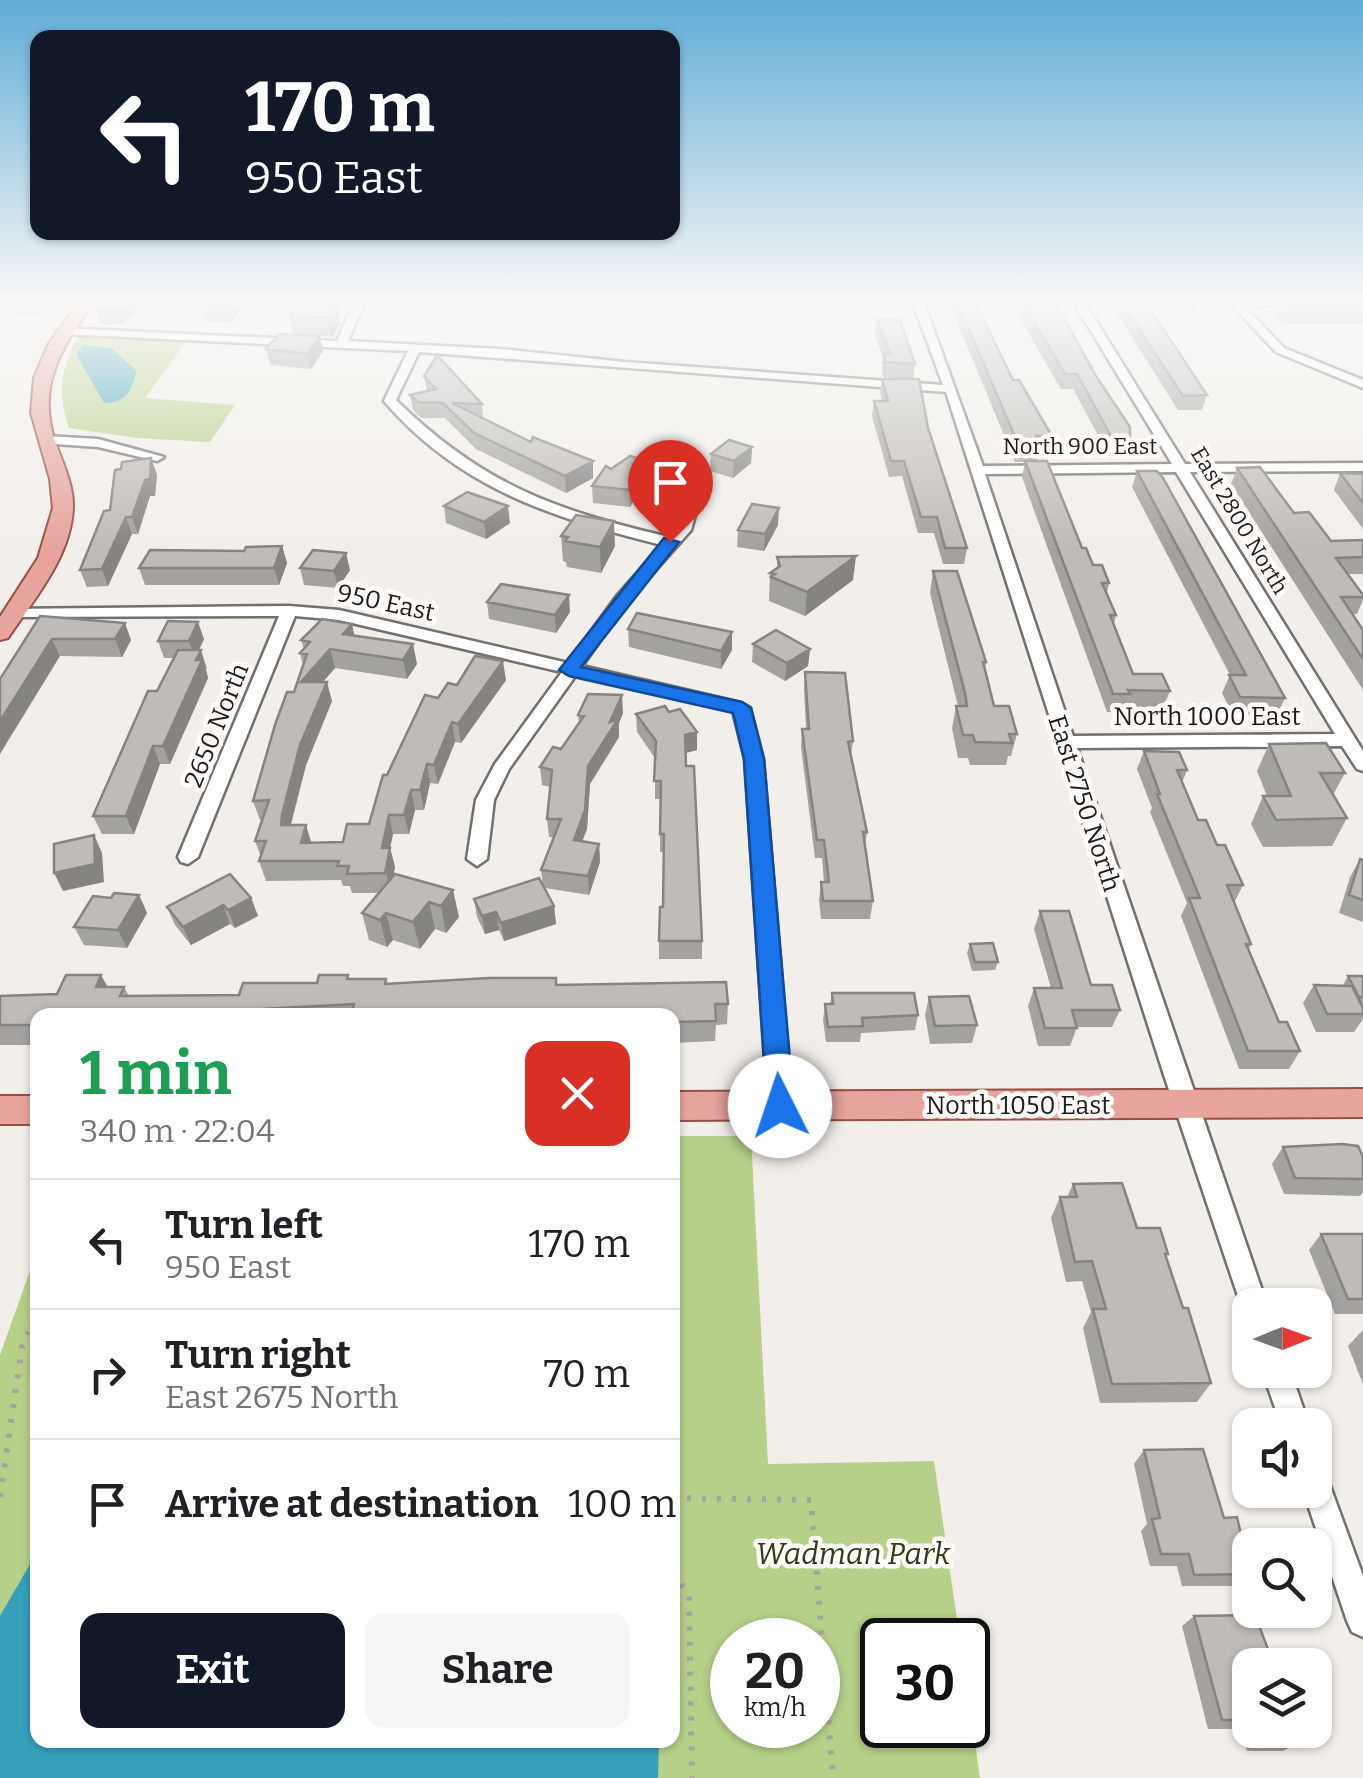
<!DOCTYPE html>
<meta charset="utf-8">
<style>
:root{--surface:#fff;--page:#f6f6f6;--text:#202124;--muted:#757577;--line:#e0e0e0;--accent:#111827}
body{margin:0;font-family:Bitter,serif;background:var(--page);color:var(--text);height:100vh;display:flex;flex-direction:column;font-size:38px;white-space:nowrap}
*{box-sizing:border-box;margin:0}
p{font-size:32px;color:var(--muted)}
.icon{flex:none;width:55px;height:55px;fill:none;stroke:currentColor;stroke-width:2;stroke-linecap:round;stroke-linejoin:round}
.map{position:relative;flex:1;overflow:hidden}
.sheet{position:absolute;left:30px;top:1008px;width:650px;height:740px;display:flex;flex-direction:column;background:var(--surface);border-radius:20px;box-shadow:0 2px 8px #0004}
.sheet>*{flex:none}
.guide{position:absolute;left:30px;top:30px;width:650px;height:210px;border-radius:20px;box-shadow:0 2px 8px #0004;background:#111827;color:#fff;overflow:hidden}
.needle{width:65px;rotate:89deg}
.tools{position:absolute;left:1232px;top:1288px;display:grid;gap:20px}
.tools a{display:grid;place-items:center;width:100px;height:100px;border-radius:20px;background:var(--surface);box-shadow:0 2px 8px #0004;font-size:50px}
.speed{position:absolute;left:710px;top:1618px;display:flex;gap:20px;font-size:50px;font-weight:700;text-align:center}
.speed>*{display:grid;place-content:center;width:130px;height:130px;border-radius:50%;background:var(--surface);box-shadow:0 2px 8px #0004;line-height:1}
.speed small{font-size:25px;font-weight:400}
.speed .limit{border:5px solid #111;border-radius:15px;background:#fff;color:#111}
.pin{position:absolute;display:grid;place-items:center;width:85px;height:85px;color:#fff;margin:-102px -42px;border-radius:50% 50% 50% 0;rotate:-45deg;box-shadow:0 0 10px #0007}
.pin .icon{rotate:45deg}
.me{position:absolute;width:110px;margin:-55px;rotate:356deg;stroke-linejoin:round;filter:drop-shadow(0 0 8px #0008)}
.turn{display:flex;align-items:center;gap:35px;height:210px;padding:0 50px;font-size:45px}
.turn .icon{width:130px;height:130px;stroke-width:2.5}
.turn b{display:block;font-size:70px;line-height:85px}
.round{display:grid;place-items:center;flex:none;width:105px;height:105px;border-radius:20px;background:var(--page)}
.overview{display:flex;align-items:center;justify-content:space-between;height:170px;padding:0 50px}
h1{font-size:60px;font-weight:700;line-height:75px;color:#1e9e55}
.button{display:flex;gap:20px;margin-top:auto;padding:20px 50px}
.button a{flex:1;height:115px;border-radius:20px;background:var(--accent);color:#fff;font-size:40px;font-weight:700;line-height:115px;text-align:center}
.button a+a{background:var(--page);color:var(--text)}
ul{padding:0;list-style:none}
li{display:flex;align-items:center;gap:30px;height:130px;padding:0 50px;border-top:2px solid var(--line)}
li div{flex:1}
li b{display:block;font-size:38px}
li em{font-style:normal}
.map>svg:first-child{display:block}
</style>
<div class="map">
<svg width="1363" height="1778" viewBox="0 0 1363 1778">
<rect width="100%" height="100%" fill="#f2efea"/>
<path fill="#b6d089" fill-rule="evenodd" d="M78 336 186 342 145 398 235 405 210 442 137 438 69 428C57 392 61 370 78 336Z
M673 1136H751L768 1464 934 1461 960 1640H882V1725H968V1692L980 1778H0V1355L37 1251 38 1740H672ZM732 1640H818V1725H732Z"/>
<path fill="#37a1bd" d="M83 345 111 348 137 371C131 390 127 403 104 403L76 354Z
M37 1552 38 1740H659L658 1778H0V1616Z"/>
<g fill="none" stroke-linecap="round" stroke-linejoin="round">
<defs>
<path id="minor" d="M355 300H366L348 341 500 349 625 362 943 385 912 300H923L983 466 1172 464 1072 300H1083L1185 464 1363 463V471L1190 472 1363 751V771L1357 769 1342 746 1077 748 1267 1305H1250V1316L1245 1314 1241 1305 1164 1075 946 392 419 352 396 400C483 485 554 510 669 537L679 526 688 495 700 498 691 530 627 602 582 666 741 703 750 708 763 759 792 1106 788 1113 780 1116 772 1113 768 1106 745 759 733 711 576 675 509 769 494 800 487 859 477 866 467 859 476 800 495 764 562 672 339 620 295 616 198 857 188 864 181 862 178 857 279 616 13 617 7 615V609L289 606 339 610 568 663 617 596 662 545C553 518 460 489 384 401L408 351 63 334 57 331 63 328 337 341ZM1176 472 1335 734 1073 736 985 474Z
M1227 300 1301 301V305L1297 306H1244L1284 348 1363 380V388L1276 352Z
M46 436 98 439 164 457 157 461 98 447 41 443 40 440Z
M1262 1370H1290L1309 1425H1281Z
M1315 1467 1325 1472 1363 1576V1637L1352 1632 1347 1621 1303 1490H1315Z"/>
<path id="major" d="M81 300H96C63 345 36 384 55 441 62 462 74 485 73 508 71 557 34 599 8 638L0 640V617L38 558 53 508 50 479 31 413 34 378 48 345Z
M1363 1089V1117L672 1120V1092Z
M0 1096H38V1124H0Z"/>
</defs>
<use href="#minor" stroke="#73706d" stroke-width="5"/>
<use href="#major" stroke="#964e45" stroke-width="4"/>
<path stroke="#a7a4a0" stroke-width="5" stroke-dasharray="2.5 9" stroke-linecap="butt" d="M27 1334 38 1311"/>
<path stroke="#a7a4a0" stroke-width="6" stroke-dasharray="4 11" stroke-linecap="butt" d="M0 1497 22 1346 29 1332
M672 1498 811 1500 833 1778
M672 1572 689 1596 692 1778"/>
<use href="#minor" fill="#fff" fill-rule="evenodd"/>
<use href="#major" fill="#e6a49d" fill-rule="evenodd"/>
</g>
<path fill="#a4a29e" d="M0 300H54L42 314H12L11 312H0Z
M104 300H146L123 324H100L96 310Z
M249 300 231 322 206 321 202 307Z
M302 300H347L338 312 341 324 332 337 320 336 323 351 311 369 270 365 266 349 293 334 289 316Z
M948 300H982L980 313 1013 380 1052 436 1048 452H1039L1037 461 1082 548 1093 565 1109 583 1107 593 1116 615 1114 624 1133 674 1170 691 1163 708H1126L1124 712H1107L1022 477 1025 462H1015Z
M1017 300H1054L1130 438 1126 454H1108L1073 389H1061L1015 310Z
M1108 300H1144L1207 395 1202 410H1178Z
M1180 300H1200L1193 317Z
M1274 300H1363V323H1283L1271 310Z
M877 320 915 364 913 379 967 548 964 564H943L934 533H918L902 476 889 477 872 416 874 401H882L880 393 882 379H909L883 377 882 369 883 357 875 335Z
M424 376 482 404 483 419 593 478 566 493 476 449 445 418H421L413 410 410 395 427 391Z
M752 447 751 463 733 478 710 471 711 454Z
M151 458 157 475 155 496H150L138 534H132L108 586 87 587 80 570 110 510Z
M648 461V478L630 507 593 503 592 486 611 469Z
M1237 468 1331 541 1363 540V574H1348L1363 595V600L1357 614H1352L1363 630V690L1231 484Z
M1137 471 1285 698 1277 715H1233L1222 693 1230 675 1132 487Z
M1340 473 1363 474V529L1334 490Z
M444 506 510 523 486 539 446 523Z
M778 525 764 551 737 547 738 530Z
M561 536 615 546 601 573 567 567 566 562 563 561Z
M282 546 287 563 279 585H145L139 568Z
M777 557 853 580 805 616 769 601 770 573 777 568Z
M300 568 350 570 338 588 304 585Z
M933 571 986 662 985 669 994 706 1017 734 1011 756H1008L1006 765H970L968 758H958L952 728 956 706H958L930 593Z
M487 602 570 612 556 633 489 619Z
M40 616 131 640 122 657 60 656Z
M352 624 354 636 417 664 407 679 335 668 323 682 332 701 306 765 291 825 312 842H343L369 824 387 775 438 698 457 685 506 680 461 743 455 742 438 784 430 783 424 810H415L409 834H393L390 848 395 867 393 876 459 917 446 933 435 929 420 949 393 940 387 947 369 940 362 913 379 893H352L350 886H343L341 880 266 881 259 861 261 857 255 841 262 820H260L253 801 303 665 300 653 304 649 301 640Z
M628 629 732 632V650L721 669 629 647Z
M204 639 199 650H201L207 668 206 670 208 678 170 764H160L134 834H102L93 816 174 658H164L158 641Z
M753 644 810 649 808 666 785 681 752 662Z
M805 672 853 741 851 755 867 832 865 847 873 901 870 919H821L819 900 821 882H824L822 858H815L801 747 802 729H806L804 690Z
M669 712 697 732V750L686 753V766L702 941V959H659V941L663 907 664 852H660V799H655V758L637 732 636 714Z
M623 713 619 723V737L590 784 587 829 582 841 599 844 600 862 589 895 545 888 554 906 556 924 504 941 499 930 485 934 477 917 474 899 543 886 541 870 554 837H549L547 819 550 787 542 785 540 767 561 749 579 723 578 715Z
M1269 744 1345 773 1333 795 1347 818 1332 846 1263 847 1251 824 1263 796H1267L1257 771Z
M1144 751 1187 770 1182 783 1198 820 1217 845 1243 885 1234 903 1251 944 1249 949 1279 1022 1300 1051 1289 1069H1239L1181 916 1187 903 1150 812 1152 808 1137 769Z
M1360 859 1363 860V922L1339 913 1350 877Z
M139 895 147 913 127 948 84 945 74 927Z
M251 898 258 916 235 928 230 924 191 945 175 925 167 907Z
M1040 911 1091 985 1120 1010 1112 1027H1077L1070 1046H1038L1028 1006 1034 988H1051L1034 929Z
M970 944 998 962 995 970 972 971 967 953Z
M1348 976H1363V1019L1354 1032H1316L1303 1003 1314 985H1343Z
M556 978 557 985 728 1004 727 1024 716 1025 715 1041 672 1043V1015H38V1045H0V996L57 994 108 987H124L129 996 239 995 349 979H386L387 983Z
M832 993 918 1015 915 1030 861 1033 860 1042H826L823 1020 825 1004H830Z
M929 997 977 1025 972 1043 930 1044 925 1015Z
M1283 1147 1363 1157V1192L1360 1196 1284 1194 1272 1164Z
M1073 1184 1137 1228 1168 1254 1166 1258 1211 1383 1197 1402 1100 1403 1083 1328 1091 1312 1082 1281 1066 1282 1051 1218 1060 1197H1067Z
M1321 1234H1363V1314H1335L1309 1250Z
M1362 1331H1363V1384L1348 1346Z
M1144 1450 1224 1518 1250 1569V1575L1238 1586H1182L1177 1566H1150L1141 1531 1147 1524 1134 1464Z
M1194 1616 1250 1665V1730H1294L1298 1743 1283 1751H1247L1240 1729H1208L1182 1626Z"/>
<path fill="#868481" d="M37 300H54L42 314Z
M129 300H146L123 324 119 311Z
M233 300H249L231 322 227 308Z
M330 300H347L338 312 341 324 332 337 328 318 327 304Z
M320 336 323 351 311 369 308 354Z
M752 447 751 463 733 478 734 461Z
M151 458 157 475 155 496H150L138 534 132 517Z
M593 461V478L566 493 565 476Z
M648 461V478L630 507V490Z
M508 506 510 523 486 539 484 522Z
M779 508 778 525 764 551 765 534Z
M126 517 132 534 108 586 102 569Z
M614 521 615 546 601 573 600 547Z
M282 546 287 563 279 585 274 568Z
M346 553 350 570 338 588 334 571Z
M856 556 853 580 805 616 807 592Z
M569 595 570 612 556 633 555 615Z
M198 622 204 639 195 658 189 641Z
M125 623 131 640 122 657 115 639Z
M352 624 356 643 348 653 343 634Z
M732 632V650L721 669V651Z
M52 639 60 656 0 754V721Z
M413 644 417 664 407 679 403 660Z
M330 649 335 668 306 701 301 682Z
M810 649 808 666 785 681 787 663Z
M201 650 208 678 170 764 163 746Z
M503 661 506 680 461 743 458 724Z
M327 682 332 701 306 765 288 834 281 825 282 815 300 745Z
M622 695 623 713 619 723V737L590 784 587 829 576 858 574 840 588 766Z
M452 722 455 742 438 784 434 765Z
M697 732V750L685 753V735Z
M153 746 160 764 134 834 126 816Z
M427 764 430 783 424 810 420 790Z
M411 790 415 810 409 834 404 815Z
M389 815 393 834 390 848 395 867 390 893 382 848Z
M306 825 312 845 307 862 301 843Z
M94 835 102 853 104 882 63 891 54 873Z
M599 844 600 862 589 895 588 876Z
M453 890 459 917 446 933 441 906Z
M139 895 147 913 127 948 118 930Z
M251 898 258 916 235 928 228 910Z
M429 902 435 929 420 949 413 922Z
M223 905 230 924 191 945 183 927Z
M554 906 556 924 504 941 501 923Z
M496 912 499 930 485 934 482 916Z
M386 913 393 940 387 947 380 920Z
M101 975 112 995 96 987Z"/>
<path fill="#bfbcb8" stroke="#868481" stroke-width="2.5" d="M104 300H129L119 311 96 310Z
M208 300H233L227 308 202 307Z
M302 300H330L327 304 337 305 328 318 289 316Z
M956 300H974L1013 380H1019L1052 436H1036L1040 446H1019Z
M1021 300H1054L1096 376 1130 427V438H1112L1077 374H1065Z
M1120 300H1144L1207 395 1183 396Z
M1283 300H1363V307H1289Z
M877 320H900L915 364 885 362 884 354H890Z
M279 334 320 336 308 354 266 349Z
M437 355 482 404 452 403 527 440 531 442 533 437 593 461 565 476 474 433 443 403 418 402 410 395 436 389 424 376Z
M882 379H919L928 428 967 548H945L937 517H921L904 461H891L874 401H888Z
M729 440 752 447 734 461 711 454Z
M630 456 648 461 630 490 592 486 606 466 611 469Z
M151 458 150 479 145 480 132 517H126L102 569 80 570 104 511 110 510 115 470 121 469 122 462Z
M1025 461H1047L1082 548H1086L1093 565H1102L1109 583H1102L1116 615H1110L1133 674H1162L1170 691 1128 690 1130 694H1113Z
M1260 467 1294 513 1309 512 1331 541 1363 540V557L1336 558 1363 595V597H1341L1363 630V659L1237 468Z
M1137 471H1157L1163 478 1285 698 1240 697 1229 675H1246Z
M1340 473 1363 474V503Z
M467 492 508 506 484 522 444 506Z
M752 504 779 508 765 534 738 530Z
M576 515 614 521 600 547 565 541 568 537 561 536Z
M282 546 274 568H139L150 550 244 551 246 547Z
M313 550 346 553 334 571 300 568Z
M856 556 807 592 771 577 775 574 770 573 780 566 777 557Z
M933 571H957L986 662H983L994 706H1009L1017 734H1009L1012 743 975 742 973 735H963L956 706H967L965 693Z
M501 584 569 595 555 615 487 602Z
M637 613 732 632 721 651 628 629Z
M40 616 125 623 115 639H52L0 721V679Z
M322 619 352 624 343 634 413 644 403 660 330 649 301 682H327L300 745 282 815 281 825H306L301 843 343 842 347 824H369L383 775H387L425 695 438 698 448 683 457 685 475 656 503 661 458 724 452 722 434 765 427 764 420 790H411L404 815H389L382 848H390L385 873 347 874 349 866H337L339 861H259L266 841H255L269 800 253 801 275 725 287 692H294L307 654 300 653 310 642 301 640Z
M168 621 198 622 189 641H158Z
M776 630 810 649 787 663 753 644Z
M178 650H201L196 660H202L163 746H153L126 816H93L148 691H157Z
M805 672 845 673 853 741 848 742 867 832H863L873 901H823L821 882H829L824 840H817L802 729H809Z
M588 694 622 695 610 722 618 719 588 766 585 810 574 840 599 844 588 876 541 870 561 819H547L552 770 540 767 553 747 561 749 584 716 578 715Z
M665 706 669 712 680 709 697 732 685 735 686 766H694L702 941H659L660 907H663L664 834H660L661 781H654L656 741 636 714Z
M1326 743 1345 773H1320L1347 818 1276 820 1263 796H1291L1269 744Z
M1144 751 1179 752 1187 770H1177L1198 820H1206L1217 845H1225L1243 885H1227L1251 944H1246L1279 1022H1287L1300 1051H1248L1189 898H1200L1157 794H1160Z
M94 835 95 864 54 873V844Z
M1360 859 1363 860V900L1349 895Z
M230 874 251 898 228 910 223 905 183 927 167 907Z
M395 874 453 890 441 906 429 902 413 922 386 913 380 920 362 913Z
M539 878 554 906 501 923 496 912 482 916 474 899Z
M114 893 139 895 118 930 74 927 93 896 111 898Z
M1040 911H1069L1091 985H1112L1120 1010H1072L1077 1028H1045L1034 988H1062Z
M993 943 998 962H975L970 944Z
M66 975H101L96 987H124L120 996 239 995 243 983H317L319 975H348L347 979H386L385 984 489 978H556V985L726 982 728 1004H715L716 1021 672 1022V1015H527V1014L352 1015 354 1004 263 1009 261 1015H38V1025H0V996L57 994Z
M1348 976H1363V997H1359Z
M1314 985 1352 986 1363 1008V1014H1327Z
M832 993H914L918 1015 862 1018 863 1026 828 1027 825 1004H833Z
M969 996 977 1025 935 1026 929 997Z
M1342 1144 1358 1146 1363 1157V1179L1295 1178 1283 1147Z
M1122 1183 1137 1228H1160L1168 1254H1165L1183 1308H1188L1211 1383 1112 1384 1093 1309H1106L1092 1261 1075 1262 1060 1197H1077L1073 1184Z
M1321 1234H1363V1299H1348Z
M1203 1449 1224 1518 1237 1517 1250 1574 1194 1575 1189 1554H1161L1152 1519 1160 1518 1144 1450Z
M1255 1615 1274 1665H1250V1720H1222L1194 1616Z
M1258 1730H1294L1298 1743H1261Z"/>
<linearGradient id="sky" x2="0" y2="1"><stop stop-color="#61acd7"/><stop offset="0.55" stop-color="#f9f8f6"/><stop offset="1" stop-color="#f9f8f6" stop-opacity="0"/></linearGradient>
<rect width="1363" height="549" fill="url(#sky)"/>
<path fill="#1a73e8" stroke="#114b97" stroke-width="2.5" d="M664 538 679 542 581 667 742 702 751 708 764 759 794 1106 790 1114 780 1117 771 1114 767 1106 744 759 733 713 569 676 559 670Z"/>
<g text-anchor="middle" stroke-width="9" stroke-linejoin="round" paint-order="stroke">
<g font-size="22" fill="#1e1d1b" stroke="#fffcf9">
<text x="1080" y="454">North 900 East</text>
<text transform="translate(1240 520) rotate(59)" y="8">East 2800 North</text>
</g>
<g font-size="25" fill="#1e1d1b" stroke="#fffcf9">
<text transform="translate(386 602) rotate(12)" y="9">950 East</text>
<text x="1207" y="725">North 1000 East</text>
<text transform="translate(216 725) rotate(-68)" y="9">2650 North</text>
<text transform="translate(1085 803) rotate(72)" y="9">East 2750 North</text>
<text x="1018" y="1114">North 1050 East</text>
</g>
<g font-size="30" font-style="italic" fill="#2f3c14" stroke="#fffcf9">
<text x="853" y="1564">Wadman Park</text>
</g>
</g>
</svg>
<div class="tools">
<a><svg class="needle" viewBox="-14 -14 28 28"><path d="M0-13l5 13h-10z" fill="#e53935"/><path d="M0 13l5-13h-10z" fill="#757577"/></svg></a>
<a><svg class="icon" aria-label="sound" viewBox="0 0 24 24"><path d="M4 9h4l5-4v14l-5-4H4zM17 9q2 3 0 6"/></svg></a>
<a><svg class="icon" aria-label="search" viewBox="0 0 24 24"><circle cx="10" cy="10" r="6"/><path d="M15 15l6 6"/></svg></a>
<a><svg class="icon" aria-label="layers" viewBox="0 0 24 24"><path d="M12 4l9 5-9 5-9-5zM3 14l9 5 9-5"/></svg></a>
</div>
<div class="speed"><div>20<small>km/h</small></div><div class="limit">30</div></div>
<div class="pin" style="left:670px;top:542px;background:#d93025"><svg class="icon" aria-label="arrive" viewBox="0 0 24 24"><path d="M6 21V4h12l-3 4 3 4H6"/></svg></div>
<svg class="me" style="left:780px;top:1106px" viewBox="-20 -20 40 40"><circle r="19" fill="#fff"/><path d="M0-13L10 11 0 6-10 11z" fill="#1a73e8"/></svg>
<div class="guide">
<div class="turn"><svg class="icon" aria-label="left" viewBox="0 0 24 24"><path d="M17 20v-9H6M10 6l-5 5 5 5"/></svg><div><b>170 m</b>950 East</div></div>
</div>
<section class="sheet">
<div class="overview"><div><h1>1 min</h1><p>340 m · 22:04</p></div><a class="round" style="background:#d93025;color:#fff"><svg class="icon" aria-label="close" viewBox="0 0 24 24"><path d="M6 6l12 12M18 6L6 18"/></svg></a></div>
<ul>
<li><svg class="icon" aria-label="left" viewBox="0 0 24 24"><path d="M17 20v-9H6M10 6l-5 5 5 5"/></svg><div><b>Turn left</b><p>950 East</p></div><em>170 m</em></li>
<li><svg class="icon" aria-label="right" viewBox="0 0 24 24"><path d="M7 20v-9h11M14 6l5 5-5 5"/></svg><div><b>Turn right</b><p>East 2675 North</p></div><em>70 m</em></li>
<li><svg class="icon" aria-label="arrive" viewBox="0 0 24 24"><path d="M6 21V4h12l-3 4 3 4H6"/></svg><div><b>Arrive at destination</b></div><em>100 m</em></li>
</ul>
<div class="button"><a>Exit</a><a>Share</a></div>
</section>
</div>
